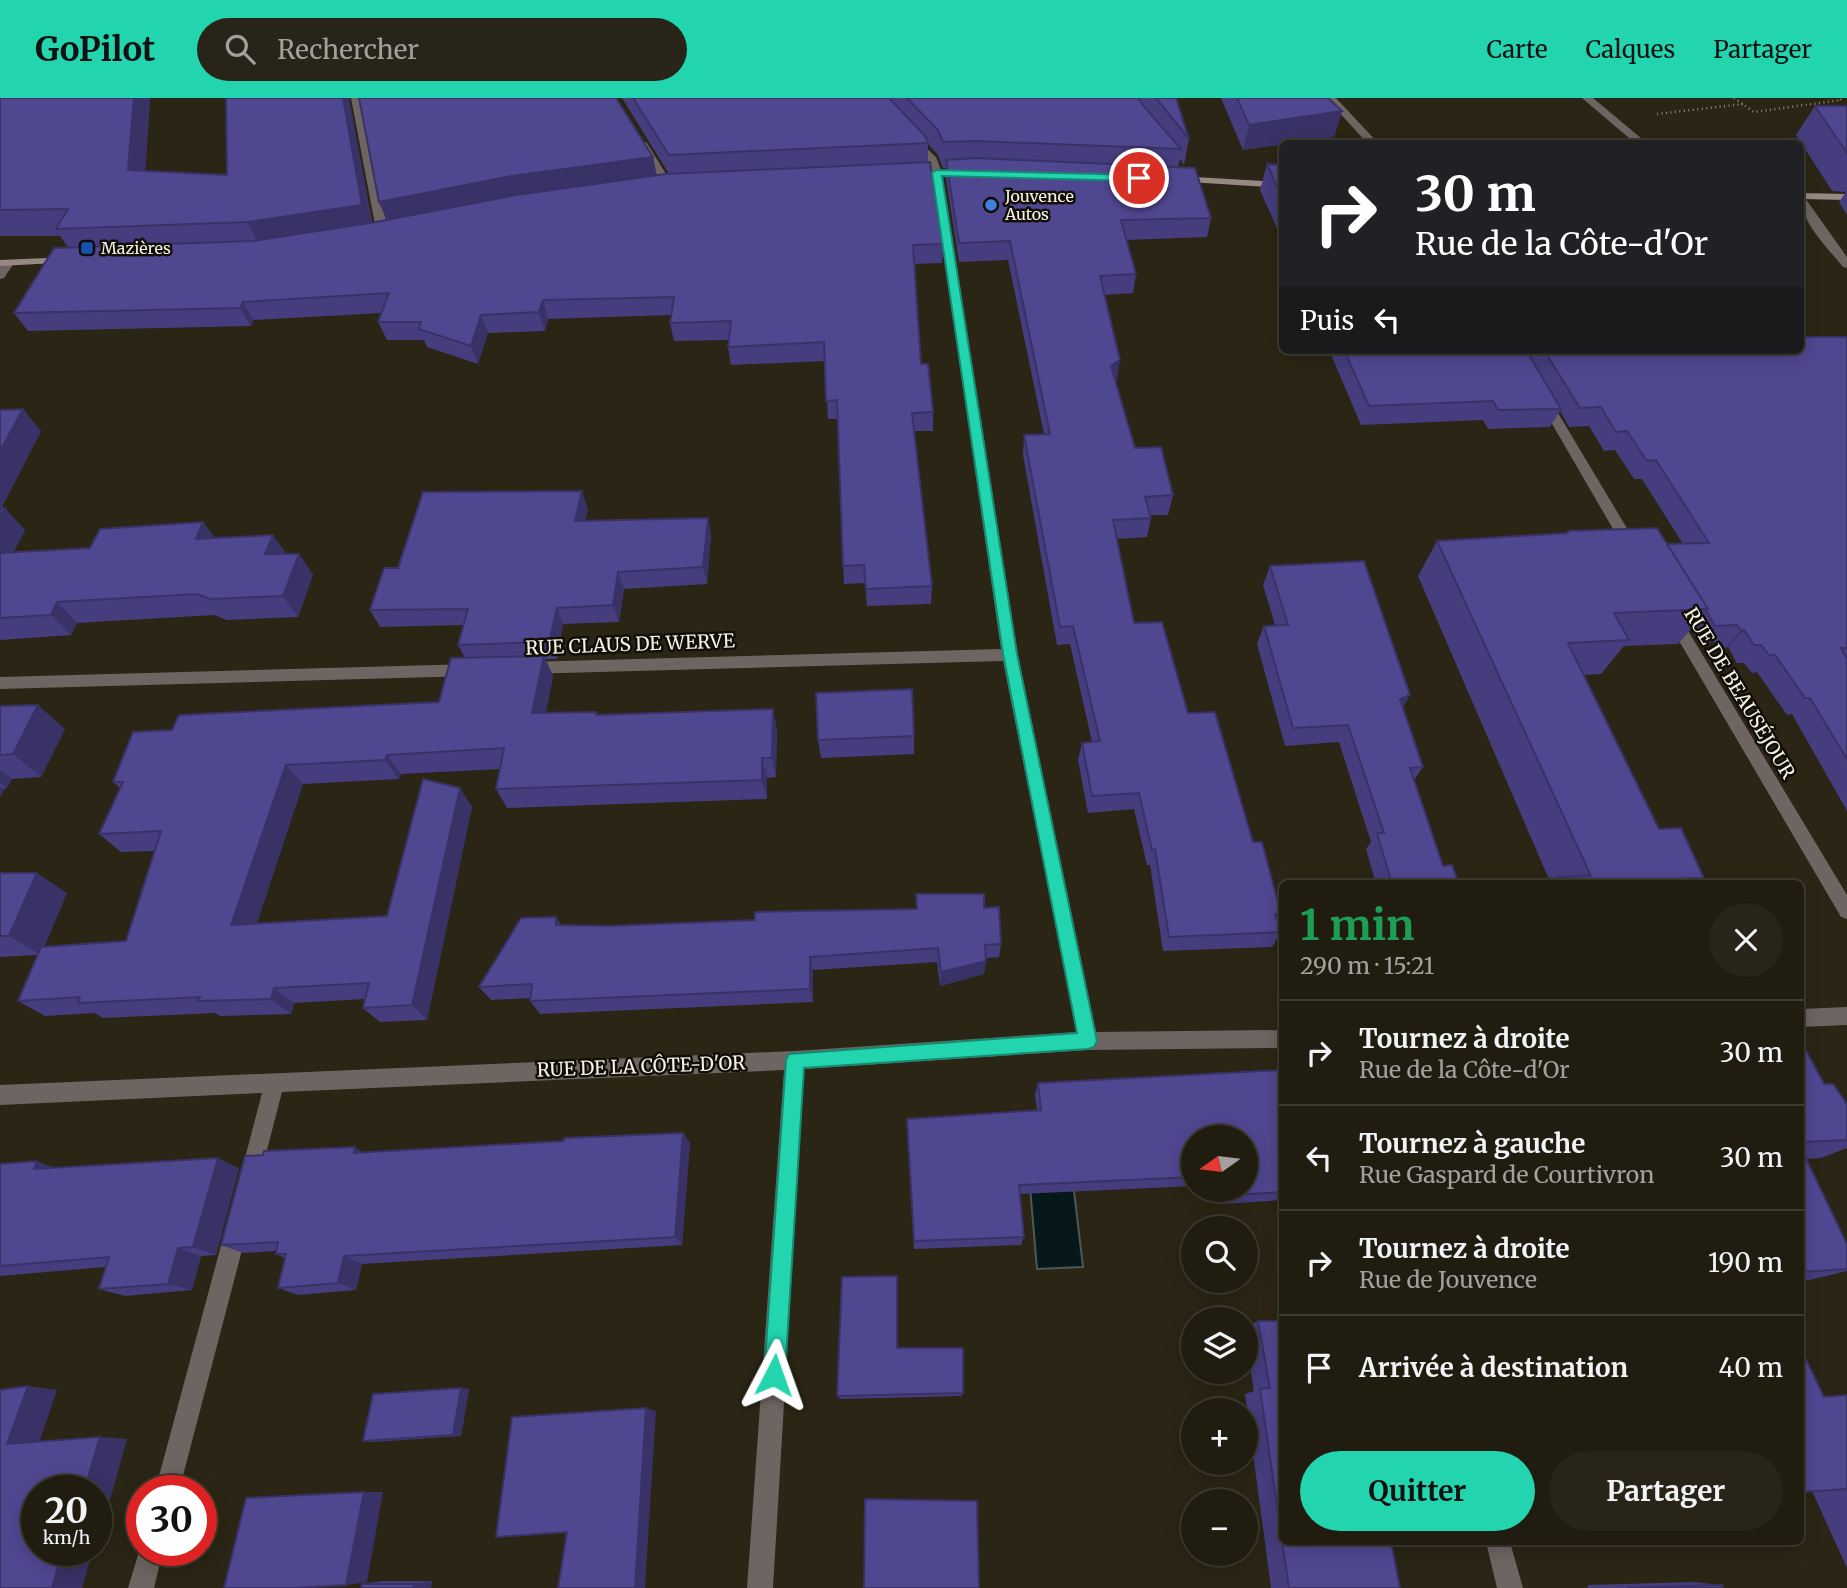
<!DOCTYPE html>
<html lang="fr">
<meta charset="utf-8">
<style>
:root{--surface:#201c0f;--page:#282518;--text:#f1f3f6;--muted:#a2a19e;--line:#3d3a2f;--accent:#22d5af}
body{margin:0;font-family:Merriweather,serif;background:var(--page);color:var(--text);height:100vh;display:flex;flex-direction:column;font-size:26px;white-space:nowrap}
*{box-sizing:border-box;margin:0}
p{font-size:23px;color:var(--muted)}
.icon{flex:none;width:38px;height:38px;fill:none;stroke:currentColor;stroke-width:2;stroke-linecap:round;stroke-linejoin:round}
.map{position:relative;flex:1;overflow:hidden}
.side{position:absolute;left:1279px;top:782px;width:525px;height:665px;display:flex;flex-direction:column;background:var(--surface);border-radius:10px;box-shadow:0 4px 18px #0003,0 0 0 2px var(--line)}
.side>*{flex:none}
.top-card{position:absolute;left:1279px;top:42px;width:525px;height:214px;border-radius:10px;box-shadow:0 4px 18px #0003,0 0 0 2px var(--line);background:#202124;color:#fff;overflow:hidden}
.needle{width:46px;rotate:256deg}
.buttons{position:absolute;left:1181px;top:1027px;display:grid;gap:14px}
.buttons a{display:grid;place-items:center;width:77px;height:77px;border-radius:50%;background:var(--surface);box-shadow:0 4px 18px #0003,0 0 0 2px var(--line);font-size:35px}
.speed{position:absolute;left:21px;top:1377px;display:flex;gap:14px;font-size:35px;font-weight:700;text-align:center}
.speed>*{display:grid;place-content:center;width:91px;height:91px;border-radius:50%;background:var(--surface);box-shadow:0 4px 18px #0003,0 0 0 2px var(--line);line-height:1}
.speed small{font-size:18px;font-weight:400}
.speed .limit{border:10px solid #d22;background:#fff;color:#111}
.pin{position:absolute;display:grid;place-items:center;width:60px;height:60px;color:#fff;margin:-30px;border:4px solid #fff;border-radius:50%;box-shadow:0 2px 7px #0007}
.me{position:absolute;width:77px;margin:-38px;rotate:4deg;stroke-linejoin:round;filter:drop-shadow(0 0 5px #0008)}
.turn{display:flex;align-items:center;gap:24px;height:147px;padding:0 21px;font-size:32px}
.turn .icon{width:91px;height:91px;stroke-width:2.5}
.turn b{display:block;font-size:49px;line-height:60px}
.then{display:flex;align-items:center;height:66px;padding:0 21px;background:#0003;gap:14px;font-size:26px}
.round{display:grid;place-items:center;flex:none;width:74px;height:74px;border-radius:37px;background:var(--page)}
.summary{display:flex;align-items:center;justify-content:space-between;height:119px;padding:0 21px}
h1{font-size:42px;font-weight:700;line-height:52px;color:#1e9e55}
.button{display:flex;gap:14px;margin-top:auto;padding:14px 21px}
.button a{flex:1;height:80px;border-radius:42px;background:var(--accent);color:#111;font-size:28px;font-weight:700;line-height:80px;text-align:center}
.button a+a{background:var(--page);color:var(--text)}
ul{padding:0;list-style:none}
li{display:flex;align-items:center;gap:21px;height:105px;padding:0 21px;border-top:2px solid var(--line)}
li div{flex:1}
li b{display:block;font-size:26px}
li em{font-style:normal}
header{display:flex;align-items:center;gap:42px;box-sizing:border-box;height:98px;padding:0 35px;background:var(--accent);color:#111}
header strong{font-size:33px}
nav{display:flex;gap:38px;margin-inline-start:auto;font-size:24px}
.search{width:490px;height:63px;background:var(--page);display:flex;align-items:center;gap:18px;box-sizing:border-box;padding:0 24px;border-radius:38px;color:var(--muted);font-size:26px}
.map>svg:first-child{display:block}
</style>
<header>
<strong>GoPilot</strong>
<div class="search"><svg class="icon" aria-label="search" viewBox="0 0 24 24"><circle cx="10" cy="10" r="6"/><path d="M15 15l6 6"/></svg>Rechercher</div>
<nav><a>Carte</a><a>Calques</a><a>Partager</a></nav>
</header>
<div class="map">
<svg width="1847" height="1490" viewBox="0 0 1847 1490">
<rect width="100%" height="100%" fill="#2a2514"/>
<path fill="#061819" stroke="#4e5957" stroke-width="2" d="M1072 1076 1083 1169 1037 1171 1029 1077Z"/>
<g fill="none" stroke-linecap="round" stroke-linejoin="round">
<path stroke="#8e897b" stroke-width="2.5" stroke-dasharray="1 3.5" stroke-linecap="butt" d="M1734 0 1754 14 1841 2 1839 0
M1657 16 1743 6"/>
<path fill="#6e6461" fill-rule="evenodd" d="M1582 0H1593L1648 46H1636Z"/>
<path fill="#6e6461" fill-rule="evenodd" d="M351 0H361L389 137 383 140 377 137Z
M1326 0H1336L1379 46H1368Z
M913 38 936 59 942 75 1018 557 1096 934 1283 932V950L1088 952 804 971 773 1490H747L784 972 282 994 260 1079 257 1086 250 1089 243 1086 240 1079 262 995 0 1007V987L795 953 1077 934 1003 563 525 576 517 570 525 564 1001 551 932 75 927 62 908 41Z
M642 42 647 45 674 89 673 91 664 89 637 45Z
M1801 99 1805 100 1847 159V170L1843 169C1828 150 1800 124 1801 99Z
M4 163 14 165 4 180 0 181V169Z
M1543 296 1549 300 1637 447 1639 451 1637 455H1627L1537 300Z
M1673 514 1678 516 1847 797V821L1841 819 1668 524 1665 520Z
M472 566 480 572 472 578 0 591V579Z
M1847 909V927L1801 929V911Z
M237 1118 245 1121 248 1129 179 1393H155L226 1129 229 1121Z
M142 1444V1452H163L154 1490H128Z
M1486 1444H1510L1523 1490H1497Z"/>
<path fill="#978883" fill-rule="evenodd" d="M967 72 972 75 971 77 911 79 906 76 911 73Z
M1177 78 1283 84V90L1173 83 1172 81Z
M1801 95 1847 96V102L1801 101Z
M70 159 76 162 74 164 0 168V162Z"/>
</g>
<path fill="#453d7d" d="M0 0H150L145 73 227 77 348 0 372 125 387 122 379 104 653 59 657 78 669 76 622 0H1176L1189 41 1184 67 1180 61 1178 69 1211 120 1207 139 1126 142 1136 176 1133 195 1104 197 1117 282 1115 283 1135 350 1173 397 1168 417H1151V420L1147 439 1117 441 1134 525 1188 615 1253 744 1281 816 1277 822 1281 834 1272 849 1163 853 1150 767H1147L1134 711 1088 715 1078 662 1082 645 1092 644 1070 546 1057 547 1023 357 1024 337 1044 336 1008 162 959 164 946 81V70H943L938 57 928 46V64L943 146 942 165 914 166 921 266 933 314V333H914L932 488 931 506 867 508 865 485 844 486 837 321H828L825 263 731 267 728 249 729 242 674 243 670 225 671 217 548 221 545 233 488 235 478 266 427 249 424 242H387L378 224 382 215 253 222 251 228 28 233 14 215 68 149 60 138H0Z
M1221 0H1331V3L1342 13 1334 39 1243 52Z
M1815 8H1847V117L1839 104 1846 94 1832 93 1796 37Z
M1267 66 1283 67V144L1260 92Z
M1847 239V713L1792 616 1787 617 1757 574 1752 575 1744 565H1737L1728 549 1725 551 1721 544 1699 545 1691 531 1678 546 1624 548 1601 576 1583 577 1659 731 1704 780 1697 786H1551L1418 478 1437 443 1567 435 1568 433 1667 446H1683L1642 381H1634L1615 352 1604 353 1589 328 1569 329 1560 313 1550 329 1488 331 1483 322 1361 327 1329 252H1801Z
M0 312 41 333 1 411 25 432 13 454 90 450 203 424 215 440 286 456H299L313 477 298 519 227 522 214 517 77 525 71 537 0 542Z
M588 411 585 423 708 420 711 437 707 486 624 491 619 524 563 526 557 561H545L553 578 546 614 597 617 777 631 776 679 767 680V701L507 710 496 691 500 671 401 676 399 681 303 686 257 825 387 818 460 690 472 709 427 922 380 924 363 910 365 901 294 905 291 916 220 918 215 915 103 920 95 915 45 918 18 903 37 857 0 859V775L67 795 44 849 126 843 155 753 121 754 99 736 120 690 113 684 172 632 439 604 465 560 458 547 463 527 380 529 370 512 398 470Z
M1270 468 1403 609 1423 669 1414 682 1443 768 1459 786H1376L1366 751 1371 744 1339 644 1285 648 1257 546 1264 528 1275 527 1263 487Z
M0 608 65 631 41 679 12 681 7 690 4 691 0 699Z
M914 638V656L821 660 818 642Z
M916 796 984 810 1001 846 999 859 986 860 984 876 940 888 937 864 813 872V904L540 916 530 903V900L491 902 479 889 556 819 561 827 609 828 755 822 917 811Z
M1801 952 1824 986 1847 1006V1050L1821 1060 1806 1061 1847 1146V1173L1801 1184Z
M1283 972V1102L1222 1106 1219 1092H1246L1194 1040V1088L1020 1096 1024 1139 1021 1147 914 1151 907 1021 1037 1012 1035 997 1038 985Z
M683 1035 690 1045 682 1147 362 1166 356 1192 298 1197 278 1190 285 1160 276 1156V1153L243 1155 221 1147 363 1054 564 1043Z
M0 1066 54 1070H239L216 1157 201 1158 192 1192 125 1198 99 1191 105 1169 0 1178Z
M898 1185V1250L963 1295 961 1298 840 1301 837 1298Z
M1258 1223 1400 1490H1271L1245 1296 1254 1293 1246 1246V1229Z
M469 1291 461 1338 373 1344 363 1343Z
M1847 1297V1470L1812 1393 1824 1299Z
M382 1483H432L431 1490H361L362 1486Z
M1693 1484 1722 1487 1723 1490H1588V1487Z"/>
<path fill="#383266" d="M134 0H150L144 98 128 72Z
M343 0H349L374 133 261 150 247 124Z
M1321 0H1331L1327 15 1342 13 1334 39 1283 46 1243 52 1249 27Z
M653 59 658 85 390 130 379 104 512 78Z
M543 202 548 221 545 233 539 214Z
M243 204 253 222 251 228 240 210Z
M481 217 488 235 478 266 471 248Z
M1120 262 1117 282 1108 288 1111 268Z
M23 311 41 333 0 412V353Z
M582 393 588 411 581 440 575 423Z
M5 410 25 432 2 477 0 475V419Z
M708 420 711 437 707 486 703 469Z
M203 424 219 446 196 441Z
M273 437 288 458 265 456Z
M299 456 313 477 298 519 283 498Z
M618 474 624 491 619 524 613 507Z
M57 504 77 525 71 537 51 517Z
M557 510 563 526 557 561 549 544Z
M1744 532 1728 549 1725 551 1741 533Z
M544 558 553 578 542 635 532 615Z
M1410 597 1400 615V601Z
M38 607 65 631 41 679 13 656Z
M773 611 777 631 776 679 772 660Z
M387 657 401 676 399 681 385 662Z
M762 660 767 680V701L762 682Z
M286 667 303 686 251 843 231 827Z
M0 672 12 681 7 690 0 685Z
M0 688 4 691 0 699Z
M460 690 472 709 427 922 412 907Z
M37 775 67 795 41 857 9 838Z
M556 819 565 834 556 827Z
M810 859 813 872V904L810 891Z
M986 863 984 876 940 888 941 874Z
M274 890 294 905 291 916 271 901Z
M683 1035 690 1045 682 1147 675 1139Z
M355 1049 372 1060 354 1055Z
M218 1060 239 1070 216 1157 193 1149Z
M37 1063 63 1073 34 1071Z
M178 1150 201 1158 192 1192 168 1186Z
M344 1158 362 1166 356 1192 338 1185Z
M897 1178 898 1185V1255L897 1250Z
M28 1288 57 1292 38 1348 7 1346Z
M461 1290 469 1291 461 1338 453 1337Z
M646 1310 656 1313 645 1490H635Z
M100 1339 127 1341 101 1434 96 1435V1393H84Z
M364 1394H383L367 1484 346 1487Z
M63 1452H93L82 1490H52Z
M432 1483 431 1490H413L414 1486Z"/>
<path fill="#504791" stroke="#383266" stroke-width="2" d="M0 0H134L128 72 227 77 226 0H343L362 107 247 124 56 131 68 111 0 112Z
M359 0H616L653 59 512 78 379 104Z
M633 0H889L925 38 928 45 669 57Z
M907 0H1138L1146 11 1181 51 976 43 943 44 938 32Z
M1156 0H1176L1189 41Z
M1237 0H1328L1342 13 1249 27Z
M1815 8H1847V55Z
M976 60 1195 70 1211 120 1121 122 1136 176 1100 178 1120 262 1111 268 1135 350 1161 349 1173 397 1145 399 1151 420 1113 422 1134 525 1162 524 1188 615 1215 614 1253 744H1262L1281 816H1275L1281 834 1169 839 1155 751 1152 752 1139 695 1092 698 1082 645 1100 643 1073 528 1060 529 1024 337 1050 336 1010 143 959 145 946 62Z
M930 64 943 146 913 147 921 266H928L933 314 912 315 932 488 866 491 864 467 843 468 837 302 826 303 824 244 728 249 731 223 670 225 674 199 543 202 539 214 481 217 471 248 419 231 421 224H378L389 195 243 204 240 210 14 215 54 150 252 143 376 124 516 97 666 76Z
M1267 66 1283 67V102Z
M1801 239H1847V550H1841L1847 561V661L1810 600H1805L1775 557H1769L1761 547H1754L1744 532 1741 533 1737 527 1715 528 1706 513 1708 511 1667 446 1709 445 1656 362 1647 363 1627 333 1616 334 1601 309 1580 310 1544 252H1801Z
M1344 252H1526L1561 311 1498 312 1493 303 1369 308Z
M23 311 0 353V312Z
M582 393 575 423 708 420 703 469 618 474 613 507 557 510 549 544 458 547 468 511 370 512 384 470H398L423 394Z
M5 410 0 419V411Z
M203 424 196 441 273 437 265 456H299L283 498 211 501 197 496 57 504 51 517 0 520V455L90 450 100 431Z
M1657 430 1708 511 1614 515 1629 542 1568 545 1659 731 1681 730 1704 780 1638 782 1640 786H1562L1559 779 1591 778 1437 443 1568 435V433Z
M1364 463 1410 597 1400 601 1423 669 1410 670 1443 768 1452 767 1459 786H1392L1377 735H1384L1348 627 1293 630 1264 528 1288 527 1270 468Z
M544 558 532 615 596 614V617L773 611 772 660H762V682L496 691 504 650 387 657 385 662 286 667 231 827 387 818 423 681 460 690 412 907 363 910 369 885 274 890 271 901 198 903 200 899 78 905 80 899 18 903 41 849 126 843 161 733 99 736 123 684H113L133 634 172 632 179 617 439 604 451 560Z
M912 591 914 638 818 642 816 595Z
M38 607 13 656 0 657V608Z
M0 775H37L9 838H0Z
M916 796H984V810L999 809 1001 846 985 847 986 863 941 874 938 850 810 859V891L530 903 532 886 479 889 521 820 556 819V827L609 828 755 822V814L917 811Z
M1801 952H1806L1824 986H1833L1847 1006V1042L1801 1044Z
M1283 972V1094L1231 1097 1230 1092H1246V1040H1194V1079L1019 1087 1024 1139 914 1143 907 1021 1041 1012 1038 985Z
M683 1035 675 1139 344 1158 338 1185 278 1190 286 1156H276L278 1144 221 1147 245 1058 263 1057 264 1053 355 1049 354 1055 564 1043V1040Z
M1801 1050 1847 1146V1171L1801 1174Z
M218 1060 193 1149 178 1150 168 1186 99 1191 109 1159 0 1168V1066L37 1063 34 1071Z
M897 1178V1250H963V1295L837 1298 842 1179Z
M1258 1223H1283V1444H1391L1400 1490H1289L1260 1291 1270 1290Z
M1801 1261H1806L1824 1299 1847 1297V1391L1801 1394Z
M28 1288 7 1346 100 1339 84 1393H37V1452H63L52 1490H0V1292Z
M461 1290 453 1337 363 1343 373 1296Z
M646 1310 635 1490H558L567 1434 496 1439 512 1319Z
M364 1394 346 1487 294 1490H224L246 1400Z
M865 1401 977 1403 979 1490H864Z
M362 1486H414L413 1490H361Z
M1722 1487 1723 1490H1627Z"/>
<path fill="#22d5af" stroke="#168a72" stroke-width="2" d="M937 72 1139 77 1143 80 1139 83 942 78 1017 556 1097 943 1094 949 1088 951 804 970 785 1277 782 1284 774 1287 767 1284 764 1277 786 962 789 956 1077 935 1003 556 932 75Z"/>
<circle fill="#3f7fe0" stroke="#110e07" stroke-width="2.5" cx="991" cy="107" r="7"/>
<rect fill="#1a4fb4" stroke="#110e07" stroke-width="2.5" x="80" y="143" width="14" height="14" rx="3.5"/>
<g text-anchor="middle" stroke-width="5" stroke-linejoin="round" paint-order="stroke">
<g font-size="16" fill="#f6f2e7" stroke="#110e07" text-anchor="start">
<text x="1005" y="104">Jouvence<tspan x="1005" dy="18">Autos</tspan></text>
<text x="101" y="156">Mazières</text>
</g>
<g font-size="19" fill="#f6f2e7" stroke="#110e07">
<text transform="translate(630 546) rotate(-2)" y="7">RUE CLAUS DE WERVE</text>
<text transform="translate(1740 595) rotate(59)" y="7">RUE DE BEAUSÉJOUR</text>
<text transform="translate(641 968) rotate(-2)" y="7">RUE DE LA CÔTE-D'OR</text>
</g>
</g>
</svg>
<div class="buttons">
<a><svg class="needle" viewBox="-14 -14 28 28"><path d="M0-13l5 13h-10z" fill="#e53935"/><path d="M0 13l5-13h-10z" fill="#a2a19e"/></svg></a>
<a><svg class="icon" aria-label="search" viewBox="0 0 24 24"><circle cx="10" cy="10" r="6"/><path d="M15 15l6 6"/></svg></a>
<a><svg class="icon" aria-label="layers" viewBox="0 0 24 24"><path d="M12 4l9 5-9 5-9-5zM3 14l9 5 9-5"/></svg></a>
<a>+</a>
<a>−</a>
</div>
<div class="speed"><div>20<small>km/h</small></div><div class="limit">30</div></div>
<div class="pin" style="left:1139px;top:80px;background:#d93025"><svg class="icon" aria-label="arrive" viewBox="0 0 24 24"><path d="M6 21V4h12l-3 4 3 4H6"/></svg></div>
<svg class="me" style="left:774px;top:1277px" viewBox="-20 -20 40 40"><path d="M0-17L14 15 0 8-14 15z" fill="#22d5af" stroke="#fff" stroke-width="4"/></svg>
<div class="top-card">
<div class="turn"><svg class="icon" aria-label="right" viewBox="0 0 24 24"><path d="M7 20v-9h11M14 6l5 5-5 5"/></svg><div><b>30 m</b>Rue de la Côte-d'Or</div></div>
<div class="then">Puis<svg class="icon" aria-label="left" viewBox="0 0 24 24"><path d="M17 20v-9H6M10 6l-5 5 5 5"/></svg></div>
</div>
<section class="side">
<div class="summary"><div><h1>1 min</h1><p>290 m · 15:21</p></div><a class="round"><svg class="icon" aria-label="close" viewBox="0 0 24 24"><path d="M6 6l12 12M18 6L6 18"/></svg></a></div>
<ul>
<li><svg class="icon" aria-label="right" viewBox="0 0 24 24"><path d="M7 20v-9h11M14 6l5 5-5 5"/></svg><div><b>Tournez à droite</b><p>Rue de la Côte-d'Or</p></div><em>30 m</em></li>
<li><svg class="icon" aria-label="left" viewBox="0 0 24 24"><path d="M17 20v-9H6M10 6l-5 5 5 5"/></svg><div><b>Tournez à gauche</b><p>Rue Gaspard de Courtivron</p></div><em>30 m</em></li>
<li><svg class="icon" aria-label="right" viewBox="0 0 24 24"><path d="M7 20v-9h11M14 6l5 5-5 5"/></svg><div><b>Tournez à droite</b><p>Rue de Jouvence</p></div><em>190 m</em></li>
<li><svg class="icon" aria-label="arrive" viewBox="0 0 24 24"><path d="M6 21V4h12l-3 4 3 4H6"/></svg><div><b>Arrivée à destination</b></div><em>40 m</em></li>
</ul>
<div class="button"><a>Quitter</a><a>Partager</a></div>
</section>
</div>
